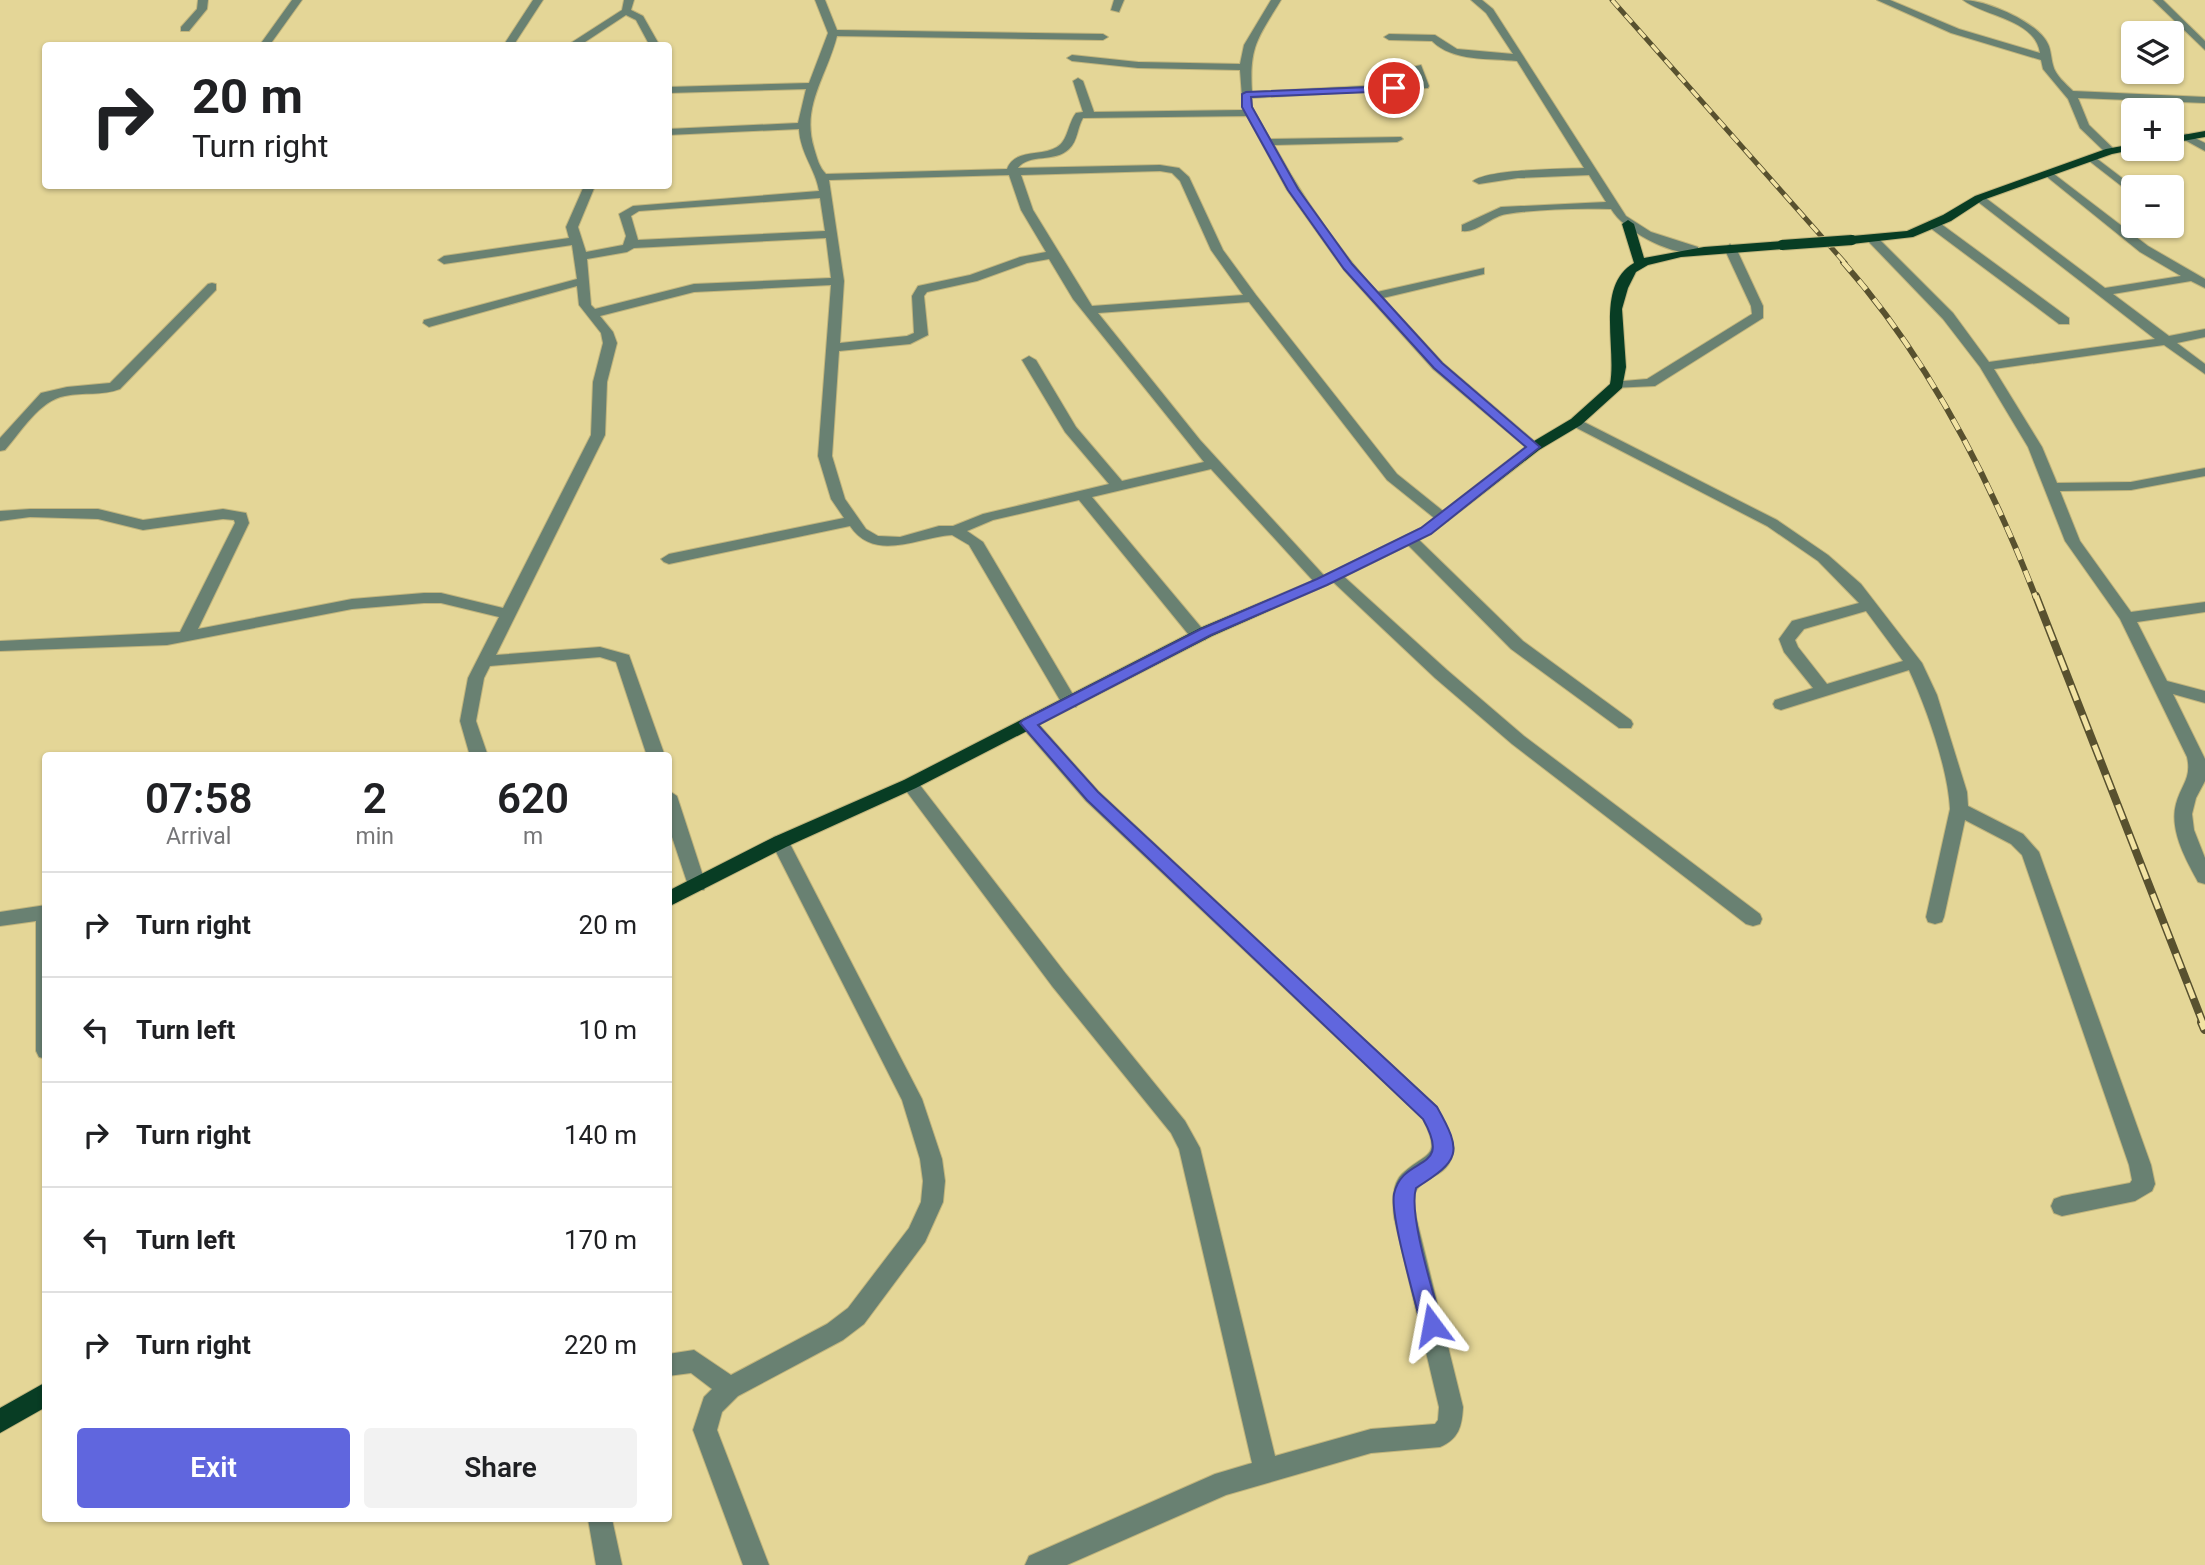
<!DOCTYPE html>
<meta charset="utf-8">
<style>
:root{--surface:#fff;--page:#f2f2f2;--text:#202124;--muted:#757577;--line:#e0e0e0;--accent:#6066de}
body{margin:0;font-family:Roboto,sans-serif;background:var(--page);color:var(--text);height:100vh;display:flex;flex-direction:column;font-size:26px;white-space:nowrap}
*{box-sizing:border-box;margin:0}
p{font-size:23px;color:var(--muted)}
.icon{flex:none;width:38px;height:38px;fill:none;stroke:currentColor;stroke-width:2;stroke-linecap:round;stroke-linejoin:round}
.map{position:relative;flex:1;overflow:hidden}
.panel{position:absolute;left:42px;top:752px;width:630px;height:770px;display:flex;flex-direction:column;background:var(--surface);border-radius:7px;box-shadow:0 2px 5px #0004}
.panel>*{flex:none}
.top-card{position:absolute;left:42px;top:42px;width:630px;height:147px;border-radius:7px;box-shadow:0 2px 5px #0004;background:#fff;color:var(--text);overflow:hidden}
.tools{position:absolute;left:2121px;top:21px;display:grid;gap:14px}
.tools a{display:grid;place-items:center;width:63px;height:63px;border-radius:7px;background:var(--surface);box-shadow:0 2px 5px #0004;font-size:35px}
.pin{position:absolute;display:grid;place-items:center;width:60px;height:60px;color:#fff;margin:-30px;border:4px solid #fff;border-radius:50%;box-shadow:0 2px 7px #0007}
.me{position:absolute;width:77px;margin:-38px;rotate:347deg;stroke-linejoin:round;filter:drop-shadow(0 0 5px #0008)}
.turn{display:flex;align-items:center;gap:24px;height:147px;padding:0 35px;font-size:32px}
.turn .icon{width:91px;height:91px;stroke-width:2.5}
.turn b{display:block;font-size:49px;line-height:60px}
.eta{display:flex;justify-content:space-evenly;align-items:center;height:119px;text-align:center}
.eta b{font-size:42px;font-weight:600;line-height:49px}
.cta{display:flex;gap:14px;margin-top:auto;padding:14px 35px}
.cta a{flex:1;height:80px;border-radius:7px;background:var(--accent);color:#fff;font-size:28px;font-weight:600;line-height:80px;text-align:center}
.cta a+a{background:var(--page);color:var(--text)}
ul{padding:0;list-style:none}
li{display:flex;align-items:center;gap:21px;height:105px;padding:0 35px;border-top:2px solid var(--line)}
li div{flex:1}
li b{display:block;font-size:26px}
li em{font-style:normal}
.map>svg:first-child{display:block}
</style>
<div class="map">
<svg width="2205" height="1565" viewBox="0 0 2205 1565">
<rect width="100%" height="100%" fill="#e4d697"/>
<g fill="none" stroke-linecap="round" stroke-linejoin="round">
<defs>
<path id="minor" d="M198 0H208L207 9 189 31H181V27L197 9Z
M292 0H302L269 46H259Z
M533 0H543L513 46H503Z
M624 0H634L631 10 643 16 660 46H650L636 20 626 15 579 46H566L622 10Z
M815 0H825L837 30 1103 34 1108 37 1103 40 837 36C827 76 801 106 814 148 817 158 819 167 826 174L1007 169C1015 148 1041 157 1057 147 1068 141 1068 123 1076 113L1083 112 1073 81 1078 78 1083 81 1094 112 1243 110 1240 70 1138 68 1072 61 1067 58 1072 55 1138 62 1240 64 1244 45 1271 0H1281C1258 38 1249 46 1252 92L1418 83 1412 67 1421 65 1429 86 1428 88 1252 98V107L1270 139 1401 137 1403 139 1397 142 1274 145C1303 198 1337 247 1377 292L1484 268V274L1383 298 1443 363 1541 447 1534 451 1529 450 1433 369 1344 270 1287 190 1247 116 1083 118C1077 128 1078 141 1069 149 1055 163 1029 153 1018 168L1160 165 1179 168 1189 177 1223 250 1256 295 1397 474 1448 515 1450 518 1448 521H1438L1387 480 1249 302 1098 313 1200 440 1330 582 1327 585H1317L1211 469 1092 497 1205 632 1207 636 1205 640H1193L1079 500 993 520 967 531 983 542 1078 703 1076 707H1064L969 545 952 535C918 537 875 563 850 526L669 564 664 562 661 559 669 554 844 518 831 499 818 456 831 285 694 292 600 316 613 332 617 343 607 382 605 435 496 655 600 647 629 655 665 756H647L616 662 600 657 490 666 484 678 476 721 488 756H470L460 721 468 678 499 617 441 603H424L352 609 167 645 0 651V641L180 632 235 523 234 520 223 519 143 530 98 519 30 517 0 521V511L30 509H98L143 520 223 509 246 513 249 523 198 629 352 599 424 593H441L503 608 591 435 593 382 603 343 601 333 579 305 577 286 429 327 423 323 424 320 577 279 572 245 444 264 438 260 444 256 569 238 566 227 584 186H595L578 227 586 252 623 245 626 236 619 214 633 206 819 191C816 170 800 153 799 129L668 135V129L798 123 806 89 668 93V87L809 83 828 33ZM1160 171 1172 173 1180 181 1211 250 1243 295 1092 306 1033 210 1021 175ZM1009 175 1021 210 1046 252 1020 257 970 275 918 286 912 296 914 333 907 336 840 343 844 281 829 180ZM820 198 825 231 638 240 631 216 639 211ZM826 238 831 278 694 284 595 309 591 305 587 259 627 252 634 248ZM1049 259 1073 299 1204 462 1122 481 1076 427 1036 360 1029 356 1022 360 1065 432 1109 484 983 514 953 526H939L900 537 878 536 866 529 845 499 832 456 839 351 910 344 928 335 924 296 927 292 977 281 1027 263Z
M1114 0H1124L1119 12 1111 10Z
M1471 0H1482L1493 9 1626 216 1651 232 1698 247V253C1672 256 1625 232 1611 209 1576 208 1541 209 1507 214 1491 216 1478 233 1462 231V225L1501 207 1606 202 1589 175 1518 178 1479 184 1473 181C1490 169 1560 169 1584 168L1517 61C1489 58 1453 62 1432 41L1389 40 1384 37 1389 34 1435 35 1457 49 1513 54 1486 13Z
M1877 0H1890L1959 29 2040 53C2035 19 1985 17 1963 0 1986 0 2038 22 2048 44 2051 50 2051 58 2053 65 2055 75 2066 84 2073 91L2205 97V103L2078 98 2089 125 2116 151 2106 153 2080 128 2068 99 2043 69 2041 60 1951 33Z
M2153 0H2163L2205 41V50Z
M2187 134 2205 143V151L2183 139V135Z
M2092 155 2134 187 2133 195 2088 160V156Z
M2050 171 2148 246 2205 279V288L2191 281 2113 294 2169 336 2205 329V337L2177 343 2205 364V374L2164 345 1994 369 2042 447 2057 483 2131 482 2205 468V476L2131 490 2060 491 2080 541 2131 612 2205 602V612L2137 622 2167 681 2205 691V703L2173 694 2205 759V781L2196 798 2192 814 2194 830 2205 858V884L2198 882C2186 860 2169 830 2176 804 2181 785 2192 778 2187 757L2120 619 2065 541 2028 447 1980 367 1943 319 1866 239 1876 236 1953 313 1989 362 2155 339 1973 198 1983 196 2105 288 2181 276 2140 252 2046 176 2044 174Z
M1929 221H1937L2069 318V324H2059L1929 227Z
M2172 221 2178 224V230L2168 228 2167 226H2172Z
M1730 244 1736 248 1763 306V318L1655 386 1612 388V382L1647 379 1752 314 1751 306 1724 248Z
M212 283 216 284V290L120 389C102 396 84 392 65 396 40 400 21 432 5 450L0 451V438L41 393 67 387 110 383 208 284Z
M1576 418 1777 520 1828 555 1861 584 1922 663 1937 695 1967 792 1968 806 2023 834 2039 852 2151 1165 2155 1184 2152 1191 2135 1201 2062 1216 2054 1213 2051 1206 2054 1199 2062 1196 2130 1183 2132 1180 2129 1165 2022 855 2011 844 1965 820 1944 917 1942 922 1935 924 1928 922 1926 917 1950 809C1948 768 1926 707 1909 670L1781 710 1775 708 1773 704 1775 700 1813 688 1784 652 1779 639 1792 621 1859 603 1818 561 1767 526 1571 425 1569 422ZM1866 611 1903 661 1827 684 1798 647 1795 640 1804 629Z
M1410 534 1415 536 1523 641 1631 720 1633 724 1631 728H1619L1511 649 1405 542 1402 539 1405 536Z
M1335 571 1340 573 1447 670 1524 736 1760 914 1762 919 1760 924 1753 926 1746 924 1512 744 1435 678 1330 579 1327 576 1330 573Z
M1028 717 1034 719 1098 791 1437 1107 1454 1148C1449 1179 1429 1172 1417 1189 1411 1196 1415 1209 1416 1217L1463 1407C1462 1426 1459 1439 1440 1447L1371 1453 1226 1495 1067 1565H1025L1029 1556 1215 1474 1252 1463 1179 1149 1171 1133 1052 986 904 788 901 784 904 780H916L1066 974 1185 1121 1200 1148 1275 1456 1371 1429 1435 1424 1438 1420 1439 1407 1394 1217C1393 1204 1391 1185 1402 1174 1426 1151 1443 1159 1423 1119L1086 801 1022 727 1020 723Z
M668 790 677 796 706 885 704 890H690L688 885 668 825Z
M780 835 786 837 789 842 922 1099 942 1159 945 1181 943 1202 925 1242 864 1324 843 1340 738 1396 722 1412 717 1430 769 1565H743L693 1430 704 1397 712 1389 691 1373 668 1376V1354L694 1350 731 1375 827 1324 848 1308 909 1228 921 1202 923 1181 920 1159 902 1100 771 842 774 837Z
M46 905V1059L39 1057 36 1051V921L0 926V912Z
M588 1519H612L622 1565H596Z"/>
<path id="major" d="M2205 131V137L2172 143V137Z
M2133 144V149H2137L2112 154 1983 200 1951 221 1913 237 1852 244 1846 240 1852 236 1907 231 1943 215 1975 196 2106 149Z
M1628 220 1634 224 1644 258 1704 247 1782 241 1788 245 1782 249 1681 257 1648 265 1636 272 1628 288 1622 309 1626 367 1622 388 1581 425 1539 450 1431 534 1327 585 1212 636 916 788 786 847 668 907V891L774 837 904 780 1200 628 1317 579 1421 528 1529 444 1571 419 1610 384C1617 349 1595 285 1634 263L1622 224Z
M46 1382V1407L0 1433V1408Z"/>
</defs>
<use href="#minor" stroke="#c0b47c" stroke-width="2"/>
<use href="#major" stroke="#c0b47c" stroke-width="2"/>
<use href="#minor" fill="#698172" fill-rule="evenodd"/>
<use href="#major" fill="#083d24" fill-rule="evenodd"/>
<defs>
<path id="rail-far3" d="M1612 0 1845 263"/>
<path id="rail-far2" d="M1843 262C1928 358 1990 479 2036 598"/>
<path id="rail-far1" d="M2036 596 2203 1023"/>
<path id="rail" d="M2202 1022 2205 1029"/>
</defs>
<use href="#rail-far3" stroke="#58512f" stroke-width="5"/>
<use href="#rail-far2" stroke="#58512f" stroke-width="6"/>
<use href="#rail-far1" stroke="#58512f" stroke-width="8"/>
<use href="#rail" stroke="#58512f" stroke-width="10"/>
<use href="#rail-far3" stroke="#f2e3a3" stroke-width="3.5" stroke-dasharray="10" stroke-linecap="butt"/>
<use href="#rail-far2" stroke="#f2e3a3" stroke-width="4.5" stroke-dasharray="12" stroke-linecap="butt"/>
<use href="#rail-far1" stroke="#f2e3a3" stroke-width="5" stroke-dasharray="16" stroke-linecap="butt"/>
<use href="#rail" stroke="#f2e3a3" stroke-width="7" stroke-dasharray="20" stroke-linecap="butt"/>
<defs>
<path id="major-bridge" d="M1782 245 1852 240"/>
</defs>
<use href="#major-bridge" stroke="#c0b47c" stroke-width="12" stroke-linecap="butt"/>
<use href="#major-bridge" stroke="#083d24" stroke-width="10"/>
</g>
<path fill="#6066de" stroke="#3e4290" stroke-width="2" d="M1397 86V90L1394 91 1251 97 1252 107 1298 189 1352 264 1442 363 1540 447 1431 534 1327 585 1211 635 1038 725 1098 792 1437 1107C1463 1153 1460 1160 1416 1188 1408 1215 1434 1294 1442 1325L1439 1332 1432 1335 1424 1332 1421 1325C1415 1299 1390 1216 1394 1194 1403 1153 1454 1174 1423 1119L1087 800 1020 723 1023 720 1201 629 1317 579 1421 528 1526 447 1434 368 1344 269 1288 190 1242 107V94L1246 92Z"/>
</svg>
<div class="tools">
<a><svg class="icon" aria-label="layers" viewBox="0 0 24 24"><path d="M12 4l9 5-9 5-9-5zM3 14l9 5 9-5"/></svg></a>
<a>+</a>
<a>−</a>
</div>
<div class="pin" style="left:1394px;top:88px;background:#d93025"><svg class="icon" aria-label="arrive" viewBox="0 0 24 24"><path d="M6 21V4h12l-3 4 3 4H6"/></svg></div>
<svg class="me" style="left:1432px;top:1325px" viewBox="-20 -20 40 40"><path d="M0-17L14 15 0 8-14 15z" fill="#6066de" stroke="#fff" stroke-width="4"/></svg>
<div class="top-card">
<div class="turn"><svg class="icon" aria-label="right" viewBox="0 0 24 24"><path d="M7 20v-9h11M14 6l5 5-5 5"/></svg><div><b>20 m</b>Turn right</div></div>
</div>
<section class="panel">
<div class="eta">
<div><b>07:58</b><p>Arrival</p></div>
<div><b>2</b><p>min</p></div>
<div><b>620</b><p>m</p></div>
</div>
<ul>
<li><svg class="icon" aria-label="right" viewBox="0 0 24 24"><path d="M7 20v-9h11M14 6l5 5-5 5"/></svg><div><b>Turn right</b></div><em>20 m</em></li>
<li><svg class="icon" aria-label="left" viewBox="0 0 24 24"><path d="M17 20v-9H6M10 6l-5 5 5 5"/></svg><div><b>Turn left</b></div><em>10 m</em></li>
<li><svg class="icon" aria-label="right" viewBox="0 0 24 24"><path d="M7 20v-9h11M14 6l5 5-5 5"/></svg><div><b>Turn right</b></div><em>140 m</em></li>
<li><svg class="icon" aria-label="left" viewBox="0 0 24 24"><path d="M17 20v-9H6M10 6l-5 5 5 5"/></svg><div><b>Turn left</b></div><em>170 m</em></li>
<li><svg class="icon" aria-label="right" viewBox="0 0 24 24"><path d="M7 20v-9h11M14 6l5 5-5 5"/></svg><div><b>Turn right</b></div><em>220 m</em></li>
</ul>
<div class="cta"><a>Exit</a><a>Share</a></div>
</section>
</div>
